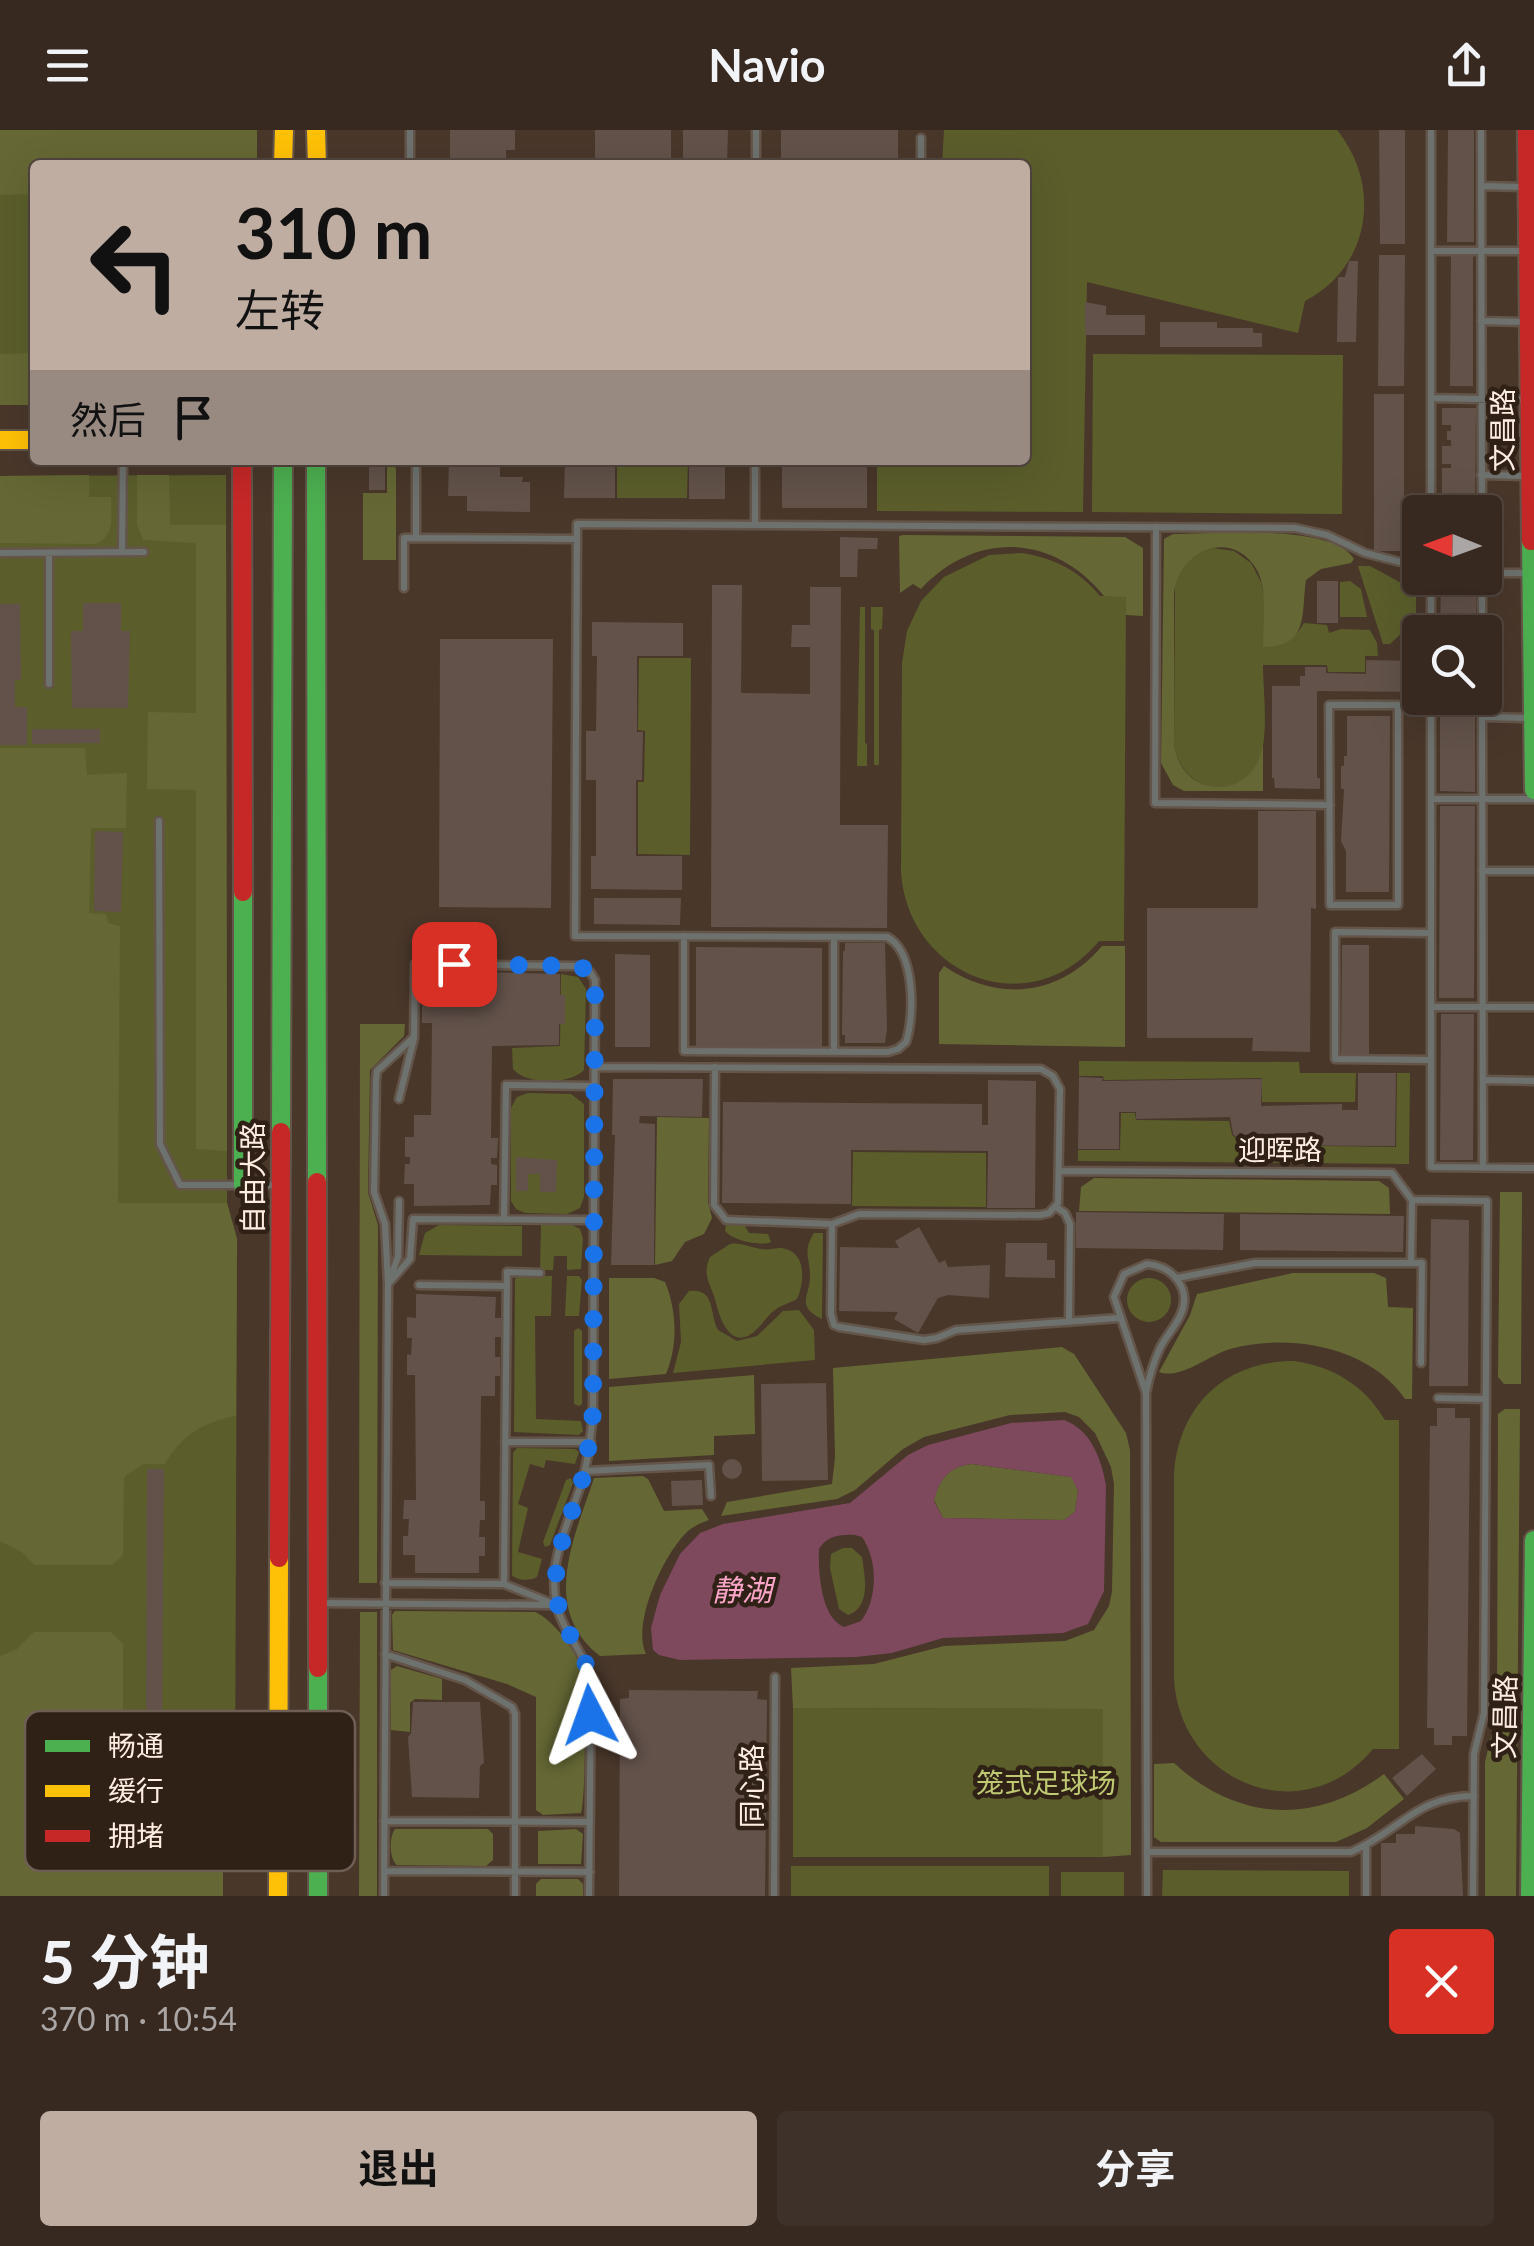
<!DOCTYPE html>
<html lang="zh">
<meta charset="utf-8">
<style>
:root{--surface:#372920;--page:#3e3129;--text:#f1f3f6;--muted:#aaa6a5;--line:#51453e;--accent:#bfada2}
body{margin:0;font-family:Lato,"Noto Sans SC",sans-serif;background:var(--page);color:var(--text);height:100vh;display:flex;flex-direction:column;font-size:38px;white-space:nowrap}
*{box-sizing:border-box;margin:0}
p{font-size:32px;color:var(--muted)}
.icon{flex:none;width:55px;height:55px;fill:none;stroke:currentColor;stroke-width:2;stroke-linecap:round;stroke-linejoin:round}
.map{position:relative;height:1766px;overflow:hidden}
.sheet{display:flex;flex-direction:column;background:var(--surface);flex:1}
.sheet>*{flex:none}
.guide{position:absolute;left:30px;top:30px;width:1000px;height:305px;border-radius:10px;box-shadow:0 10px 40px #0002,0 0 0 2px var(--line);background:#bfada2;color:#111;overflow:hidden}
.needle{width:65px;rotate:271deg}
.controls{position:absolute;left:1402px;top:365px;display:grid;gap:20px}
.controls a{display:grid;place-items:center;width:100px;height:100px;border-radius:10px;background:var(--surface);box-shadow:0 10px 40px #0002,0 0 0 2px var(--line);font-size:50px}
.pin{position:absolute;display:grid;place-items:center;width:85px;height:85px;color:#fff;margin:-42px;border-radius:20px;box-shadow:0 5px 15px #0006}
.me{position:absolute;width:110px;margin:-55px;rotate:356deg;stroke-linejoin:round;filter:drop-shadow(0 0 8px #0008)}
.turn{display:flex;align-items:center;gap:35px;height:210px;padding:0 40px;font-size:45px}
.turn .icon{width:130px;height:130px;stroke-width:2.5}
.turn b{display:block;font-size:70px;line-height:85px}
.then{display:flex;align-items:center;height:95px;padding:0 40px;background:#0003;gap:20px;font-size:38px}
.round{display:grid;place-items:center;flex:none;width:105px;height:105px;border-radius:10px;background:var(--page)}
.overview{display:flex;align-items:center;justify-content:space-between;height:170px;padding:0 40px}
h1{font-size:60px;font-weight:700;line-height:75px}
.primary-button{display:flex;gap:20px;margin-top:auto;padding:20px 40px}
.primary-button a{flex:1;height:115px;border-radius:10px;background:var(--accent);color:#111;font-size:40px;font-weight:700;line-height:115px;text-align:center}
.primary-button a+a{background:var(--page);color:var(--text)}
header{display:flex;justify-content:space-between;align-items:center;height:130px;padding:0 40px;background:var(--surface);font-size:45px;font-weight:700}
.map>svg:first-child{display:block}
</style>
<header><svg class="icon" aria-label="menu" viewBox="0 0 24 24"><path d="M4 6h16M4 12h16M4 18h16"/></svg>Navio<svg class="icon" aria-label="share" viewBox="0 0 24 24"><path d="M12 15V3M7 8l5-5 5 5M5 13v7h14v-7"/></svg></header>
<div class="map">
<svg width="1534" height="1766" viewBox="0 0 1534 1766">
<rect width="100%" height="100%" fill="#49372a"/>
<path fill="#5b5e2b" d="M0 0H257V35H35V275H0Z
M944 0H1337C1382 55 1371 137 1305 171L1298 203 1087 152 1083 382 877 381V330H1025V35H942Z
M1093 224 1343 225 1342 384 1092 382Z
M617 330H688L687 368H617Z
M226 345 227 1073 237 1109 235 1678H223V1766H0V346Z
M1213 418 1234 421 1251 433 1261 452 1263 462 1298 502 1304 493 1327 495 1329 503 1341 499 1370 500 1377 513 1378 526H1365V542H1328L1327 535H1263C1263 561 1270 612 1257 635 1233 678 1179 657 1174 613L1175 452C1182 433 1193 423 1213 418Z
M1022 423C1054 428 1080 441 1100 466H1126L1124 811H1099C1030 895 908 846 901 742L902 533 907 501 921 471 944 447 989 425Z
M1358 436H1370L1416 461V496L1408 497 1390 514H1383Z
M1350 451 1361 459 1367 487H1340V452Z
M860 477H865V613L867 614V636H857Z
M871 477H883L882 499 879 500V635H874V500L871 499Z
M639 528H691L690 725 638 724V652H644L645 601 638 600Z
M561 844 578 847 586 859 584 940C570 955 526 955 513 939L512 918 560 916Z
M1079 931 1299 932 1300 943H1356L1355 972H1262V948L1104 950 1103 946H1079Z
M1397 943H1410L1409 1034 1078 1031V1020H1120L1121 983H1135L1136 990 1229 991 1232 1005 1245 1015 1396 1017Z
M528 963 571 964 584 974V1067L580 1078 567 1084 525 1083 516 1079 511 1071V978L517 967Z
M853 1022 986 1023V1077L852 1076Z
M439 1095 522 1096V1126L419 1125 425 1103Z
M541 1095H572L580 1099 583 1108 581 1139 567 1140V1126H554L553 1140H540Z
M726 1095 745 1096 749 1103 768 1104 771 1112C761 1117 732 1110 725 1101Z
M814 1103H823L822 1189C794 1175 811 1166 810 1144 809 1126 803 1120 814 1103Z
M730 1114C742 1112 750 1118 762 1119 770 1121 778 1116 786 1119 807 1125 804 1154 797 1169 790 1173 781 1175 775 1180 768 1185 764 1192 758 1198 734 1223 721 1194 716 1173 712 1155 701 1147 710 1127Z
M519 1145 552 1146 551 1186H535L536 1289 581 1291 583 1301 579 1305 514 1302 515 1149Z
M567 1146H579L582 1150 579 1186H565Z
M1127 1170a22 22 0 1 1 44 0a22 22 0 1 1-44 0Z
M689 1161C716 1158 709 1183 718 1200L737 1211 757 1206 783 1181 799 1180 814 1200 815 1230 673 1243 681 1212 679 1174Z
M578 1198 582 1201V1274L579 1276 574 1274V1201Z
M1294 1231C1334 1237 1364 1255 1385 1290H1399V1619H1373C1303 1703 1180 1653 1174 1549V1343C1179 1275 1226 1231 1294 1231Z
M517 1318 575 1319 579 1322 575 1334 546 1330 544 1338 530 1334 518 1374 528 1378 518 1422 542 1429 537 1447C531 1451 517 1451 512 1445L513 1323Z
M571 1348 573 1353 550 1415 545 1417 543 1412 566 1350Z
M843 1418H852L862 1427C865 1447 871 1477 848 1485L839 1479 830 1438 831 1424Z
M793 1578 1103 1579V1727H793Z
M791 1736H1049V1766H791Z
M1163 1740 1349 1741V1766H1162Z
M1061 1742H1124V1766H1061Z"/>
<path fill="#656834" d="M0 0H257V35H35V64L0 65Z
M35 223V275H0V224Z
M387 333 396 338V430H363V363H387Z
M89 345V367H111C111 386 116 406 95 414L0 413V346Z
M137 345H169L170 395H226L227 1021 196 1019V660L147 659 148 582 196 583V413L143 410 137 395Z
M1173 404C1212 404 1333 393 1354 429L1351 433 1321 439 1306 450C1301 483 1310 517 1263 517 1263 494 1268 461 1257 440 1233 398 1179 419 1174 463V613C1181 672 1256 672 1263 613V661H1184L1173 655 1161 633 1164 409Z
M903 405 1125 407 1143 418V486L1126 485V467L1104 466C1054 404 976 400 921 459L913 454 900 463 899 406Z
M0 618H85L87 645 127 643 126 698H91L89 783 106 784 108 793 120 796 118 1073H227L237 1109 236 1286C204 1291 181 1306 165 1334H143L124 1347 123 1425 112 1435H34L22 1422 0 1411Z
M1102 816H1125V917L939 914V843L944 836C998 873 1060 866 1102 816Z
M360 894H405L404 906 370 940 368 1063 378 1095 377 1453H359Z
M657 987 709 988 708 1072 712 1088 704 1104 685 1112 672 1131 655 1135Z
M1094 1048 1379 1051 1389 1058 1390 1084 1079 1081 1081 1057Z
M1500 1062H1522L1521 1254H1504L1498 1247Z
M1293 1143H1374L1386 1148 1388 1177 1413 1178 1412 1269H1405C1369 1216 1288 1203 1230 1219 1207 1226 1181 1250 1159 1242L1190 1185 1197 1164Z
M609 1148H654L665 1152C677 1180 678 1216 666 1244L609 1249Z
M1062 1217 1074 1224 1126 1303 1130 1320 1131 1725 1103 1727V1579L793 1578 791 1538 874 1534 944 1516 1065 1511 1094 1500 1109 1476 1112 1462 1114 1354 1111 1337 1095 1303 1079 1287 1065 1282 1010 1285 924 1307 903 1319 855 1360 837 1369 721 1386 727 1372 832 1354 835 1327 833 1238Z
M754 1245 755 1304 714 1306V1325L609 1331V1257Z
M1505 1279H1520L1516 1766H1485V1632L1497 1582 1498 1284Z
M972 1334 1072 1347 1078 1361 1075 1382 1064 1390 943 1388 934 1370C939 1349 950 1336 972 1334Z
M643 1346 648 1349 664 1381 702 1379 709 1390C701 1393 694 1396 688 1401 664 1423 631 1494 646 1524L600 1526C539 1478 575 1407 594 1348Z
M395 1481 535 1482C554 1490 577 1522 582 1542 586 1561 586 1666 581 1683L543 1685 536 1680V1567L507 1554 393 1520 392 1485Z
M360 1482H377V1766H359Z
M34 1502H111L123 1514V1598L130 1602 163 1603C176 1636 201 1650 235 1653V1678H223V1766H0V1526L17 1519Z
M397 1536 442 1549V1570L415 1569 410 1573V1602L391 1600V1540Z
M1174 1633C1238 1692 1315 1695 1384 1644L1404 1669 1367 1698 1336 1712H1161L1154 1707V1634Z
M395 1699H488L493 1704V1730L486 1736 397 1735C389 1729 389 1707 395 1699Z
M576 1699 583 1704 581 1734H538V1701Z
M541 1749H578L583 1754V1766H536V1754Z"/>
<path fill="#7e485d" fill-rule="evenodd" d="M1064 1290C1091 1300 1101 1328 1106 1355L1104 1461 1088 1494 1063 1503 943 1508 892 1523 856 1527 680 1530 659 1525 653 1520 651 1498 660 1465 680 1424 700 1403 723 1394 850 1373 908 1325 928 1315 1011 1293ZM972 1334 1071 1347 1078 1361 1075 1382 1064 1390 943 1388 934 1371C939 1349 950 1336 972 1334ZM855 1405 862 1407C878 1430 878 1469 861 1491L844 1497C821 1488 818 1442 819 1419 826 1406 841 1404 855 1405Z"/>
<path fill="#62524a" d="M450 0H515V20H506V35H450Z
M595 0H671V33H595Z
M683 0H728L727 35H683Z
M781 0H898V35H781Z
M1379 0H1405V114H1380Z
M1448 0H1474V112H1447Z
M1451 123H1473V256H1450Z
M1379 125H1405L1404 256H1378Z
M1349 131H1358L1356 212H1337L1338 147H1345Z
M1085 172 1106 176V185H1145V205H1085Z
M1160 192H1217V198H1253V203H1262V217H1160Z
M1374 264H1404V421H1374Z
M1442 278H1476L1475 382H1442V378H1450L1451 373H1442V338H1451V334H1442V316H1451V310H1447V301H1451V295H1442Z
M449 330H500V347H523L522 352H530V382L467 381V366H448Z
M565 330H615V368H564Z
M689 330H725V369H689Z
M782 330H867V378H782Z
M369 337H385V360H369Z
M840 407 878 408 877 419H858L857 447H840Z
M1441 448H1476V502H1440Z
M1317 451H1338V493H1317Z
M712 455H742L741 563 810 564V517H791L792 495H810V457H841L840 695H888L887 798 711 797Z
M83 473H121V501H130L128 578H72L71 501H83Z
M0 474H20L21 550H15V577H27V615H0Z
M592 492 683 493V526H637V602H643L642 650H636V726H682V760L591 759V726H596V650H586V601H596L597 526H592Z
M440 509H553L551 778 439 777Z
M1366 530 1415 531 1414 562 1317 561V648H1320V659L1275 658 1274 648H1272V556H1300V546H1305V537H1326V543L1366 544Z
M1440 568H1475V662L1440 661Z
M1347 586H1390L1389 762H1346V721L1341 711 1344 659H1341V636H1344V626H1347Z
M32 599H100V613L32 614Z
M1440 676H1475L1474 868H1439Z
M1258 681H1316V779L1311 778 1310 922 1252 921 1253 908H1147V778H1258Z
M95 701 123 702 121 782 94 781Z
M594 768H681L680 795 594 794Z
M845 813H885L887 899 885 913H845V905H842L843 821H845Z
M1342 815H1369V926H1341Z
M696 817 822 818V917L696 916Z
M615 824 650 825V917H615Z
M432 841 560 844V865H565V894H559V915L492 916 491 1008H498L497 1028H491V1034L497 1035V1055H491L490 1075 414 1076V1054H404L405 1034H410V1027H405V1007H414V985H431L432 893H422V863H432Z
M1441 884H1474L1473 1030H1440Z
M1358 943H1396L1395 1016 1250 1015 1241 1012 1233 1004 1230 987 1136 989V982H1119V1019H1078L1079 947 1103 948 1102 951 1262 949 1261 976 1342 974V980H1358Z
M613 949H703L702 987 640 986 639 993 655 994 654 1135H611L615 1005H612Z
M988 950 1036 951 1035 1078H987L988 1021 851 1020V1074L722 1073 723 972 982 974V995H988Z
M516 1027 557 1030 556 1062H540V1044H528V1061H516Z
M1076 1082 1224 1084 1223 1120 1076 1118Z
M1240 1084 1404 1086 1403 1122 1240 1120Z
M1431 1089 1469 1090 1468 1256H1429Z
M919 1097 939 1133 945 1130 948 1137 990 1135 989 1168 948 1165 938 1168 918 1203 894 1189 898 1182 839 1181 840 1117 899 1118 895 1111Z
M1006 1113H1047V1130H1055V1148L1005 1147Z
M416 1164 496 1167 495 1188H501V1207H495V1227H500V1246H495V1266H481L480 1371H485V1390H480L479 1407H485V1426H479V1443H415V1425H403V1406H408L409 1389H403L404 1370H416L415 1245H407V1224L411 1225 412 1208H407V1187L416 1188Z
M826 1253 828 1350 762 1351 761 1254Z
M1437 1278H1455V1288H1470L1467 1606H1452V1615H1434V1598H1427L1430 1296H1437Z
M722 1339a10 10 0 1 1 20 0a10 10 0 1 1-20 0Z
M147 1339H164L162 1600H146Z
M702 1350 703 1375 672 1376 671 1351Z
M629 1560 758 1561 757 1569 767 1570 765 1766H619L620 1569 629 1568Z
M413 1572H480L484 1633 480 1636 479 1668 412 1667 408 1607 411 1603Z
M1422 1624 1436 1639 1407 1666 1392 1648Z
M1415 1696 1454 1699 1460 1703 1463 1766H1381V1713H1396V1704H1415Z"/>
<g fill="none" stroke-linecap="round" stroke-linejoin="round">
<defs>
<path id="lane" d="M1431 0V382
M1481 0 1482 382
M410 35V0
M756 35V0
M921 35V8
M1481 56 1524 57
M1431 121H1525
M1481 191 1525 192
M1431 268 1525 270
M1481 345 1530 346
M755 395V330
M1156 397 1155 673 1330 675
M416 408V330
M122 422 123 330
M0 423 144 422
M1485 443H1531
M1431 448V502
M1482 448V502
M404 458V408L577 409
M49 554V423
M1431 568V1037L1534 1038
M1482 568 1483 1038
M1329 575H1398V775H1330Z
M1482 587 1531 588
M1431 669H1534
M159 691 160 1014 180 1055H279
M1482 741H1534
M684 806V921L888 922 898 919 906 912C915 885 915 821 887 807L575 806 577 394 1295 398 1327 405 1365 423 1420 437
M1431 877H1534
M834 922V807
M1431 930 1335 929V802L1431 803
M595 937 1041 939 1053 946 1060 959 1058 1073 1049 1083 1040 1085 859 1084 832 1094 726 1090 714 1075 715 937
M1483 950 1534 951
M399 969 414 908
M1059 1041 1392 1043 1412 1070 1487 1071 1484 1583 1474 1624 1473 1766
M1056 1077 1065 1083 1070 1094 1069 1192
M504 1089 506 955 594 956
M832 1094 831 1184 834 1195 839 1197 924 1210 937 1208 956 1200 1119 1188
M1411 1133 1412 1070
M1147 1134C1172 1136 1192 1158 1181 1184 1176 1196 1166 1206 1160 1218 1153 1233 1149 1248 1146 1263L1114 1167 1124 1144Z
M540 1143 507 1142 504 1454 556 1475
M390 1148 398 1127 399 1071
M1177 1148 1255 1133H1422L1421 1233
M389 1153 410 1129 413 1089 594 1090
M419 1155 507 1156
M1146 1263 1147 1766
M1438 1268 1486 1269
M505 1312H591
M585 1341 709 1335 711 1366
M385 1453 504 1454
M319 1473 552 1475
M385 1524 465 1550 512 1577 515 1584V1766
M384 1691 590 1692
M1147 1722H1351C1400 1701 1416 1666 1474 1666
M384 1741 590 1742
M384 1766 388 1154 385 1094 374 1062 376 949 377 941 414 907 415 834 579 836 590 842 595 850 593 1283C591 1304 589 1324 584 1344 573 1385 547 1428 556 1472 561 1500 584 1521 591 1549L589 1766
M774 1766 775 1547
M1366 1766V1716"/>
<path id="fast" d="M316 330 317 1052
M1531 411 1534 660
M243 762V1055
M281 1002 283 330
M318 1538V1766
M1530 1766 1534 1410"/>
<path id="slow" d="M316 0 317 35
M283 35 284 0
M0 310H35
M278 1766 279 1428"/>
<path id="jam" d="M1527 0 1531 411
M242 330 243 762
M317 1052 318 1538
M279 1428 281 1002"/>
</defs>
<use href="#lane" stroke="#64554a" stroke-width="11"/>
<use href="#fast" stroke="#64554a" stroke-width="22"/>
<use href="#slow" stroke="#64554a" stroke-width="22"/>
<use href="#jam" stroke="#64554a" stroke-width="22"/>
<use href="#lane" stroke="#6e726e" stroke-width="6"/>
<use href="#fast" stroke="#4caf50" stroke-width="18"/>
<use href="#slow" stroke="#ffc107" stroke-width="18"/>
<use href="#jam" stroke="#c62828" stroke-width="18"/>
</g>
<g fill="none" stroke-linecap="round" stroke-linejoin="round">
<path stroke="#1a73e8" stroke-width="18" stroke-dasharray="0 32.4" d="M454 834 579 836 590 842 595 850 593 1283 585 1341 560 1418 554 1458 562 1490 588 1538 590 1585"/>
</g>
<g text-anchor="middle" stroke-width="9" stroke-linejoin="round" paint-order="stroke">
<g font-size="28" fill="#ffede2" stroke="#302117">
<text transform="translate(1503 300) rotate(-90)" y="10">文昌路</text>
<text x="1280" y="1030">迎晖路</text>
<text transform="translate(253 1048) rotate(-90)" y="10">自由大路</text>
<text transform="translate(1505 1587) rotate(-89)" y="10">文昌路</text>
<text transform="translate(752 1656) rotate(-90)" y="10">同心路</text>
</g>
<g font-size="28" fill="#bfc972" stroke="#302117">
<text x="1046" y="1663">笼式足球场</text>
</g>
<g font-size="30" font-style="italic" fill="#fca5c8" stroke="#302117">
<text x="742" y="1471">静湖</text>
</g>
</g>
<rect x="25" y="1581" width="330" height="160" rx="15" fill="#302117" stroke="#6e5e54" stroke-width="2.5"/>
<rect x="45" y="1610" width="45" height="12" fill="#4caf50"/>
<rect x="45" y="1655" width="45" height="12" fill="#ffc107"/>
<rect x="45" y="1700" width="45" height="12" fill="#c62828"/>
<g font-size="28" fill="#ffede2">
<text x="108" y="1626">畅通</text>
<text x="108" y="1671">缓行</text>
<text x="108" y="1716">拥堵</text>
</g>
</svg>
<div class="controls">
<a><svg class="needle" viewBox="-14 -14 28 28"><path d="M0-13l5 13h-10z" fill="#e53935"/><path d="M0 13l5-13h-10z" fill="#aaa6a5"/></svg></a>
<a><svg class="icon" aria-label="search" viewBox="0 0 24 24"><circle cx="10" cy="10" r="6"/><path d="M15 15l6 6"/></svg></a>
</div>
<div class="pin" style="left:454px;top:834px;background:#d93025"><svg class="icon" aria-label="arrive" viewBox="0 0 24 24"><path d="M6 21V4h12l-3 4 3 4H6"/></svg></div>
<svg class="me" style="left:590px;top:1585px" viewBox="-20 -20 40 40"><path d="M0-17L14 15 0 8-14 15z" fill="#1a73e8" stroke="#fff" stroke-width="4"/></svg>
<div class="guide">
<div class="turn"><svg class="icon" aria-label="left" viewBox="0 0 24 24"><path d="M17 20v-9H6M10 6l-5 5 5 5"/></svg><div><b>310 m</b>左转</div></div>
<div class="then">然后<svg class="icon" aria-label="arrive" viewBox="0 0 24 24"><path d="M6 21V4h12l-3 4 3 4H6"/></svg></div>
</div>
</div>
<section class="sheet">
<div class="overview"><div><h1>5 分钟</h1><p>370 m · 10:54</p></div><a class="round" style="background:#d93025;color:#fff"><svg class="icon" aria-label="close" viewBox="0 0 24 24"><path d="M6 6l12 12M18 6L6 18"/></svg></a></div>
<div class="primary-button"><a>退出</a><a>分享</a></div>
</section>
